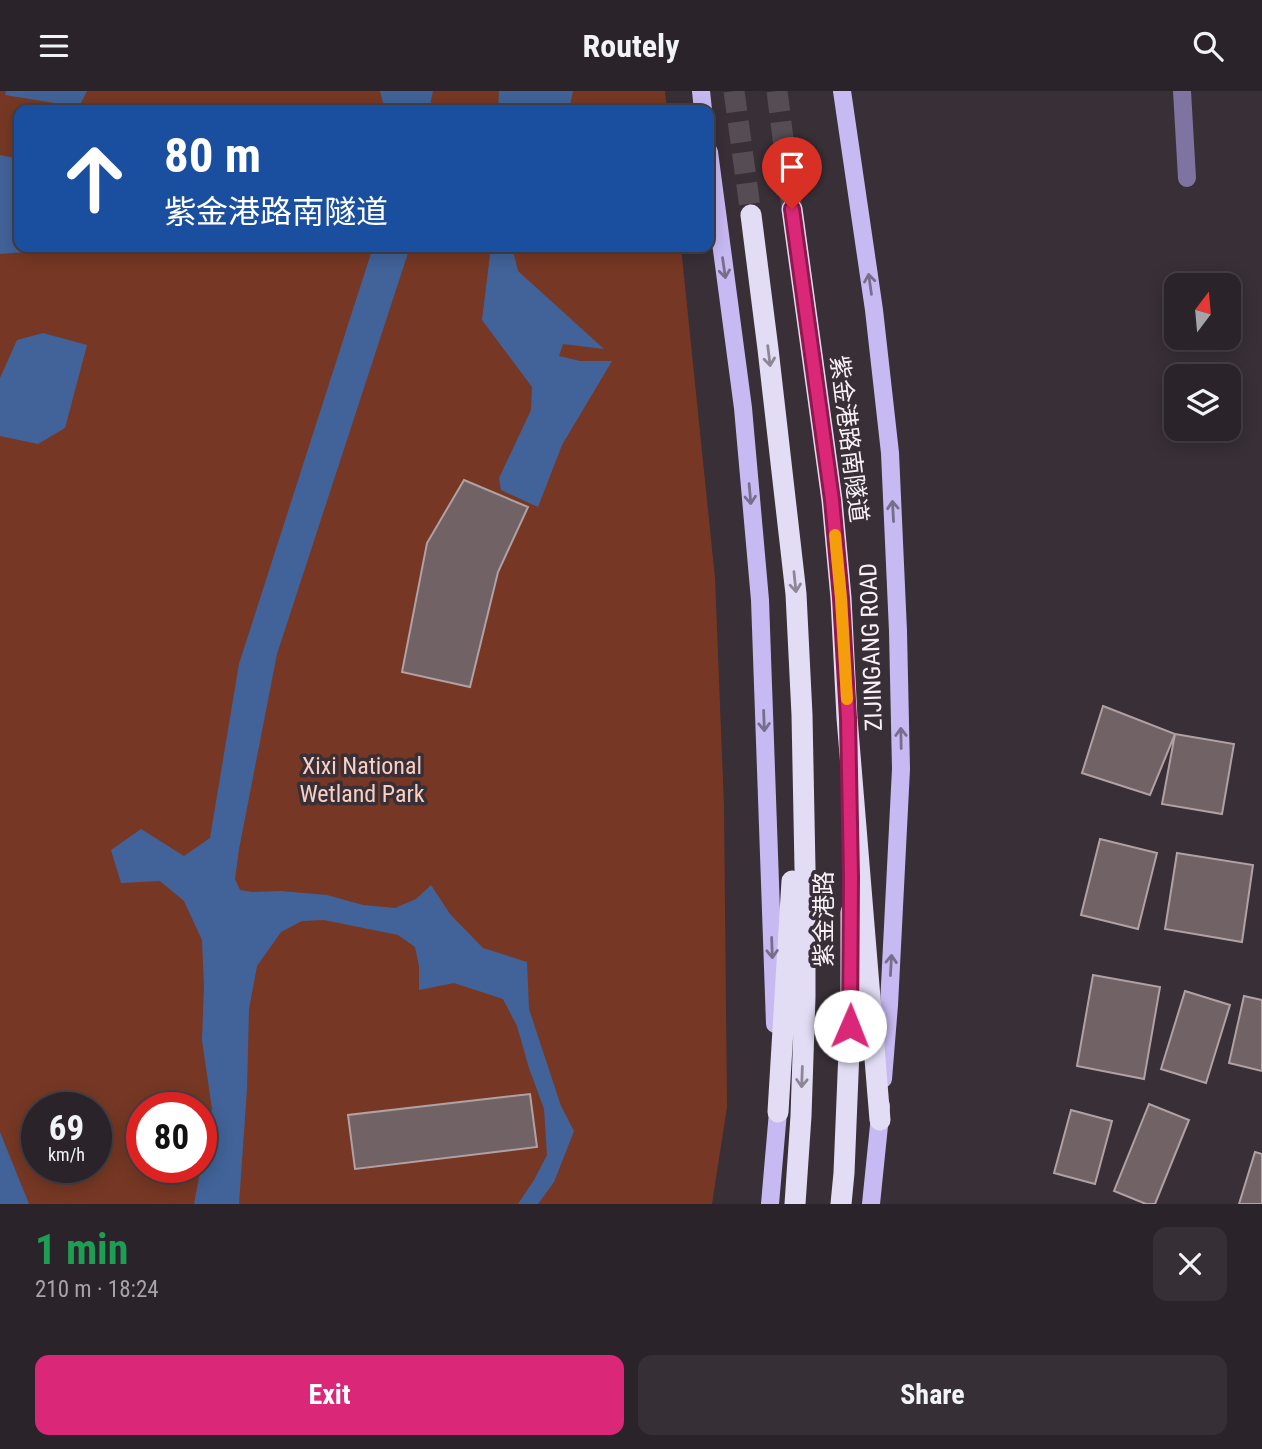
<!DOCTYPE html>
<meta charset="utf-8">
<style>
:root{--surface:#2a2329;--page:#362f35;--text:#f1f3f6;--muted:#a5a4a8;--line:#464046;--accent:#db2777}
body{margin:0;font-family:"Roboto Condensed","Noto Sans SC",sans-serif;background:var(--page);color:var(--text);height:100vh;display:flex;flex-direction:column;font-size:26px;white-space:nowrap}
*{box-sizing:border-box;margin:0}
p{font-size:23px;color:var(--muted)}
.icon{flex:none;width:38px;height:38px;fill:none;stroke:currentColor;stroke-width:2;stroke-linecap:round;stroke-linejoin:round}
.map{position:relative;height:1113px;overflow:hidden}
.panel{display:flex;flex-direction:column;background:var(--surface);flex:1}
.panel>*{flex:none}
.banner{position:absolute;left:14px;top:14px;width:700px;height:147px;border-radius:14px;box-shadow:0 4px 18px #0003,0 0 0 2px var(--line);background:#1a4fa0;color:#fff;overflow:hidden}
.needle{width:46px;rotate:16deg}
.fabs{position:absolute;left:1164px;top:182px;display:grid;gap:14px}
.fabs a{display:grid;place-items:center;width:77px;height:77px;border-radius:14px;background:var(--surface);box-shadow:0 4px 18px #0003,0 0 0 2px var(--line);font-size:35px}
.speed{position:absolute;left:21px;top:1001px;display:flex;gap:14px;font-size:35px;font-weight:700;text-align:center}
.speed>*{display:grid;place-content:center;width:91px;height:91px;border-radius:50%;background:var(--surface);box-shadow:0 4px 18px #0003,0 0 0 2px var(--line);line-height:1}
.speed small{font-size:18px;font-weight:400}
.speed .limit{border:10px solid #d22;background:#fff;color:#111}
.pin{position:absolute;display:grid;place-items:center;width:60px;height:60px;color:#fff;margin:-72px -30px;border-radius:50% 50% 50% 0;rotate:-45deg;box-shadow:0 0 7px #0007}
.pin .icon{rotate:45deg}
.me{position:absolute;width:77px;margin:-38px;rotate:1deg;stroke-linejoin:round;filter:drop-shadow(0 0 5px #0008)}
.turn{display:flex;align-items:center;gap:24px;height:147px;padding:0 35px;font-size:32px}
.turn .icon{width:91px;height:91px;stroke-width:2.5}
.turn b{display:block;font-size:49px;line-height:60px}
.round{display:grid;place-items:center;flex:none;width:74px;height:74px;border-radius:14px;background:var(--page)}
.summary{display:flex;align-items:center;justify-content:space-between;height:119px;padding:0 35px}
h1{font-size:42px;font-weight:700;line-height:52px;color:#1e9e55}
.primary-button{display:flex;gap:14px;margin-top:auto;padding:14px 35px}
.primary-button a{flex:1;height:80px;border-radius:14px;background:var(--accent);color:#fff;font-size:28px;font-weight:700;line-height:80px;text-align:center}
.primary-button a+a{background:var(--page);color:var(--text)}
header{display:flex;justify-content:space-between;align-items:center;height:91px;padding:0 35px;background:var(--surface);font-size:32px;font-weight:700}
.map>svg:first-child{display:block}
</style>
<header><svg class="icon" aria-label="menu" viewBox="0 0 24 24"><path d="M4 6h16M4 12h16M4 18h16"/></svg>Routely<svg class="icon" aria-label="search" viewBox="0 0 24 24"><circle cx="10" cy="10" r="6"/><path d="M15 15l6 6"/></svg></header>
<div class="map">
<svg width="1262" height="1113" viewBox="0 0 1262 1113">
<rect width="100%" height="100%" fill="#382f37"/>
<path fill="#763824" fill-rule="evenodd" d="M0 0H665L667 19H19V156H681L715 487 724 716 727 1016 712 1113H0ZM37 1017H96V1076H37ZM142 1017H201V1076H142Z"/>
<path fill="#426399" d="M6 0H87L79 16 5 4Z
M380 0H433L429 19H385Z
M499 0H573L569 19H498Z
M0 64 19 68V156H92L0 163Z
M373 156H410L277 563 239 758 235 788 240 799 252 801 280 800 327 804 363 814 395 817 416 808 431 794 450 823 483 857 527 871 529 918 561 1015 574 1040 554 1091 538 1113H518L534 1089 547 1064 544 1018 529 977 517 935 503 908 454 892 419 899V875L415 856 398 844 324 829 302 830 281 841 257 875 249 918 247 998 239 1113H194L212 1018 202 949 204 895 202 849 184 810 160 790 121 792 111 759 141 738 184 765 210 747 239 573Z
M491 156H512L518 180 604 258 563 253 559 265 580 270H612L562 354 538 416 501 399 499 387 531 319 532 296 482 229Z
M43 242 87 254 65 337 38 353 0 345V287L17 249Z
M0 1041 29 1113H0Z"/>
<path fill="#706265" stroke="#b1a1a4" stroke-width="2" d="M464 389 528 416 498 481 470 596 402 581 427 452Z
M1103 615 1175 643 1150 704 1082 682Z
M1175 643 1234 653 1222 723 1162 713Z
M1100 748 1157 762 1138 838 1081 824Z
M1177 762 1253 774 1242 851 1165 838Z
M1093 884 1160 896 1144 988 1077 975Z
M1185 900 1230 914 1206 992 1161 978Z
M1244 905 1262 909V980L1229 972Z
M530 1003 537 1056 355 1078 348 1024Z
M1149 1013 1189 1029 1155 1113H1146L1114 1100Z
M1071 1019 1112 1030 1095 1093 1054 1082Z
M1255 1061 1262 1063V1113H1239Z"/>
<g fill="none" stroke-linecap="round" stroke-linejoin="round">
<path stroke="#554c54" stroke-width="21" stroke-dasharray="21 10" stroke-linecap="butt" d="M734 0 751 124
M777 0 792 118"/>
<path stroke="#7e73a1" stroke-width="18" d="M1182 0 1187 87"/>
<path stroke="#c7baf3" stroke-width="18" d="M701 0 703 19
M842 0 874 219 890 362 898 540 901 678 889 914 883 988
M709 61 743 317 760 509 775 933
M770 1113 778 1021V1010
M871 1113 881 1015"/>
<path stroke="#e2ddf4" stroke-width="21" d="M792 118 832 409 841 507 847 627 880 1029
M751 124 768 258 796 503 802 624 805 777V906L801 1025 795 1113
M778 1021 792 790
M841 1113 844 1082 851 911V821"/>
</g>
<defs><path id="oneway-shaft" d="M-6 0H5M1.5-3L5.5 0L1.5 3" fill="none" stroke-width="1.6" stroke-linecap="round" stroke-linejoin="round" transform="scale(1.75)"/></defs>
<g stroke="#786e8c">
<use href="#oneway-shaft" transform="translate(724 177) rotate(82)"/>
<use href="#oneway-shaft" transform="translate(870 193) rotate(-98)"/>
<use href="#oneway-shaft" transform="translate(750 403) rotate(85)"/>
<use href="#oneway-shaft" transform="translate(893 420) rotate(-93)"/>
<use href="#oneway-shaft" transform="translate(764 630) rotate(88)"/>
<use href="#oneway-shaft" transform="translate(901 647) rotate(-91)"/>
<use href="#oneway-shaft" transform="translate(772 857) rotate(88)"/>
<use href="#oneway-shaft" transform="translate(891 874) rotate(-87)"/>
</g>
<g stroke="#8d8696">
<use href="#oneway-shaft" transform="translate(769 265) rotate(83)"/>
<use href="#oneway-shaft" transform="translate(795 491) rotate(84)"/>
<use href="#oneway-shaft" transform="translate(802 986) rotate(92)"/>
</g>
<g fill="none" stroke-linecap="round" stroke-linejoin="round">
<defs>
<path id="route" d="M792 118 832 409 841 507 848 627 851 786 850 935"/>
</defs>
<use href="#route" stroke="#8e194d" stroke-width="18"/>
<use href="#route" stroke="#db2777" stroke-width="12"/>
<path stroke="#f59e0b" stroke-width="12" d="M835 444 841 507 847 608"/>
</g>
<g text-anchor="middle" stroke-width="7" stroke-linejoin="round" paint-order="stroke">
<g font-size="24" fill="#f8f2f7" stroke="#382f37">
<text transform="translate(849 348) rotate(83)" y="8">紫金港路南隧道</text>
<text transform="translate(871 556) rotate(-92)" y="8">ZIJINGANG ROAD</text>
<text transform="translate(824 828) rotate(-90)" y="8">紫金港路</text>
</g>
<g font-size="24" fill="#f8cfc2" stroke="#382f37">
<text x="362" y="683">Xixi National<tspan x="362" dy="28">Wetland Park</tspan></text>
</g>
</g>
</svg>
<div class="fabs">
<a><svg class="needle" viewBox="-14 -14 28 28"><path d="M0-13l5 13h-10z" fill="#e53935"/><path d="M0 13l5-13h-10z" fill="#a5a4a8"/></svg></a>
<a><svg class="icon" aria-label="layers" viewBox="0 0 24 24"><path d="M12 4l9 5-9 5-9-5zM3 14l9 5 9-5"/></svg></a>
</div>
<div class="speed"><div>69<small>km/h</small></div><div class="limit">80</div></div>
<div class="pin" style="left:792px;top:118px;background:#d93025"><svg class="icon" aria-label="arrive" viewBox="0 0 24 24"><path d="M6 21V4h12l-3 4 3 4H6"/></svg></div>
<svg class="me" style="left:850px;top:935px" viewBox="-20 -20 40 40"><circle r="19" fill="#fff"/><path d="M0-13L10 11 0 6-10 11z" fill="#db2777"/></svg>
<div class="banner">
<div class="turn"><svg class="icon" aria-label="ahead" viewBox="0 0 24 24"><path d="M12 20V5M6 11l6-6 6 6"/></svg><div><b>80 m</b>紫金港路南隧道</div></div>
</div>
</div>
<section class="panel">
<div class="summary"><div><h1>1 min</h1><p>210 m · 18:24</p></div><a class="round"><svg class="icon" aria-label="close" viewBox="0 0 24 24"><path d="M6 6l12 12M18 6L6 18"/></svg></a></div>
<div class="primary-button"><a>Exit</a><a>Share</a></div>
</section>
